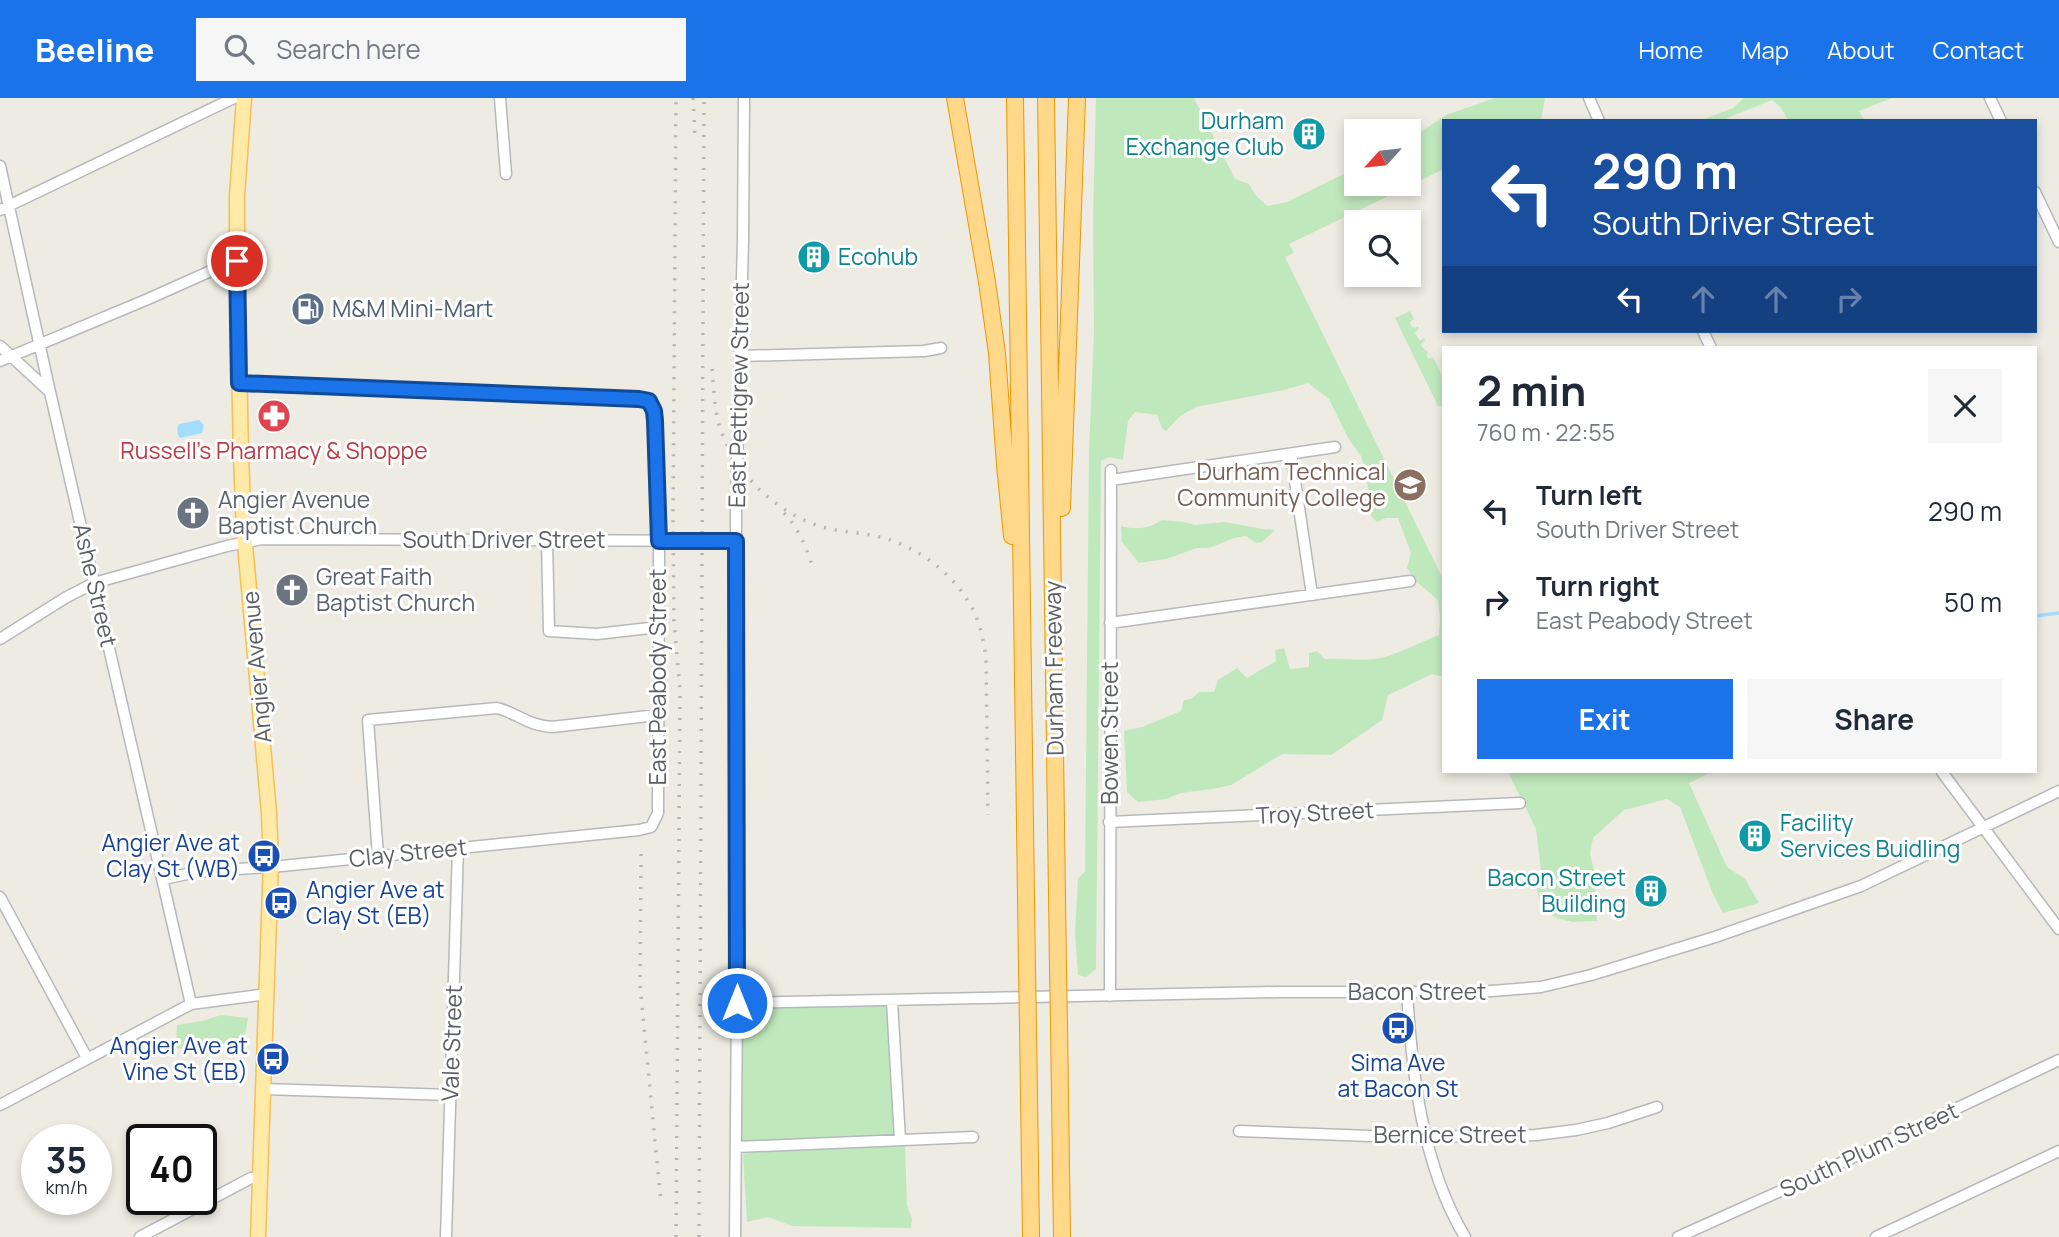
<!DOCTYPE html>
<meta charset="utf-8">
<style>
:root{--surface:#fff;--page:#f6f6f7;--text:#1f2937;--muted:#747a83;--accent:#1a73e8}
body{margin:0;font-family:Manrope,sans-serif;background:var(--page);color:var(--text);height:100vh;display:flex;flex-direction:column;font-size:26px;white-space:nowrap}
*{box-sizing:border-box;margin:0}
p{font-size:23px;color:var(--muted)}
.icon{flex:none;width:38px;height:38px;fill:none;stroke:currentColor;stroke-width:2;stroke-linecap:round;stroke-linejoin:round}
.map{position:relative;flex:1;overflow:hidden}
.drawer{position:absolute;left:1442px;top:248px;width:595px;height:427px;display:flex;flex-direction:column;background:var(--surface);border-radius:0px;box-shadow:0 4px 10px #0003}
.drawer>*{flex:none}
.top-card{position:absolute;left:1442px;top:21px;width:595px;height:214px;border-radius:0px;box-shadow:0 4px 10px #0003;background:#1a4fa0;color:#fff;overflow:hidden}
.needle{width:46px;rotate:243deg}
.buttons{position:absolute;left:1344px;top:21px;display:grid;gap:14px}
.buttons a{display:grid;place-items:center;width:77px;height:77px;border-radius:0px;background:var(--surface);box-shadow:0 4px 10px #0003;font-size:35px}
.speed{position:absolute;left:21px;top:1026px;display:flex;gap:14px;font-size:35px;font-weight:700;text-align:center}
.speed>*{display:grid;place-content:center;width:91px;height:91px;border-radius:50%;background:var(--surface);box-shadow:0 4px 10px #0003;line-height:1}
.speed small{font-size:18px;font-weight:400}
.speed .limit{border:4px solid #111;border-radius:10px;background:#fff;color:#111}
.pin{position:absolute;display:grid;place-items:center;width:60px;height:60px;color:#fff;margin:-30px;border:4px solid #fff;border-radius:50%;box-shadow:0 2px 7px #0007}
.me{position:absolute;width:77px;margin:-38px;rotate:0deg;stroke-linejoin:round;filter:drop-shadow(0 0 5px #0008)}
.turn{display:flex;align-items:center;gap:24px;height:147px;padding:0 35px;font-size:32px}
.turn .icon{width:91px;height:91px;stroke-width:2.5}
.turn b{display:block;font-size:49px;line-height:60px}
.lanes{display:flex;align-items:center;height:66px;padding:0 35px;background:#0003;justify-content:center;gap:35px;direction:ltr}
.lanes .off{opacity:.35}
.round{display:grid;place-items:center;flex:none;width:74px;height:74px;border-radius:0px;background:var(--page)}
.overview{display:flex;align-items:center;justify-content:space-between;height:119px;padding:0 35px}
h1{font-size:42px;font-weight:700;line-height:52px}
.action{display:flex;gap:14px;margin-top:auto;padding:14px 35px}
.action a{flex:1;height:80px;border-radius:0px;background:var(--accent);color:#fff;font-size:28px;font-weight:700;line-height:80px;text-align:center}
.action a+a{background:var(--page);color:var(--text)}
ul{padding:0;list-style:none}
li{display:flex;align-items:center;gap:21px;height:91px;padding:0 35px}
li div{flex:1}
li b{display:block;font-size:26px}
li em{font-style:normal}
header{display:flex;align-items:center;gap:42px;box-sizing:border-box;height:98px;padding:0 35px;background:var(--accent);color:#fff}
header strong{font-size:33px}
nav{display:flex;gap:38px;margin-inline-start:auto;font-size:24px}
.search{width:490px;height:63px;background:var(--page);display:flex;align-items:center;gap:18px;box-sizing:border-box;padding:0 24px;border-radius:0px;color:var(--muted);font-size:26px}
.map>svg:first-child{display:block}
</style>
<header>
<strong>Beeline</strong>
<div class="search"><svg class="icon" aria-label="search" viewBox="0 0 24 24"><circle cx="10" cy="10" r="6"/><path d="M15 15l6 6"/></svg>Search here</div>
<nav><a>Home</a><a>Map</a><a>About</a><a>Contact</a></nav>
</header>
<div class="map">
<svg width="2059" height="1139" viewBox="0 0 2059 1139">
<rect width="100%" height="100%" fill="#eeebe2"/>
<path fill="#c0e8bd" d="M1096 0H1194L1235 81 1249 86 1256 98 1268 108 1287 104 1356 70V86H1409V42L1446 17 1495 0H1545L1541 23H1444V71L1289 146 1294 155 1285 159 1444 483V579L1432 576 1388 597 1382 622 1331 657 1282 656 1231 687 1218 690 1181 695 1166 701 1138 704 1127 694 1124 633 1142 629 1181 613 1184 602 1191 601 1199 594H1214L1218 582 1237 570 1247 580 1276 563 1275 552 1284 550 1290 571 1309 569V555L1317 553 1325 561C1342 560 1358 563 1375 561 1395 558 1420 544 1439 537L1440 520 1438 502 1417 484 1407 470 1411 455 1398 420H1386L1377 424 1371 418 1366 373 1361 358 1348 340 1329 301 1308 285 1284 292 1196 309 1180 318 1166 333 1162 330 1157 317 1135 314 1128 323 1123 362 1109 359 1101 363 1096 871 1086 879 1078 877 1075 835 1078 780 1085 774 1089 354 1094 234 1093 121Z
M1744 0H1892L1859 13 1865 23H1789L1780 9 1772 2 1720 23H1699L1733 10Z
M1410 213 1414 221 1410 224 1411 228 1415 230 1418 228 1419 230 1415 235 1420 243 1424 240 1425 242 1421 246 1422 249 1428 254 1427 257 1428 261 1433 259 1444 281V308H1438L1395 220Z
M1162 422 1184 424 1195 427 1225 424 1263 431 1275 432 1262 444 1256 445 1246 438 1234 440 1209 450H1197L1166 461 1139 465 1122 444 1121 428C1137 432 1148 431 1162 422Z
M1508 674H1712L1689 685 1727 769 1745 781 1759 805 1723 815 1713 796 1680 709 1667 701 1624 712 1593 740 1590 756 1597 784 1594 800 1597 823 1573 824 1560 821 1551 817 1541 808 1537 792 1541 773 1536 731Z
M887 906 897 1039 739 1046 740 908Z
M221 917 248 920 244 943 188 951 176 950 177 927 202 923Z
M905 1047 907 1107 912 1121 911 1130 792 1128 768 1119 747 1124 743 1056 766 1052Z"/>
<path fill="#a2ddff" d="M199 322 204 327 202 335 180 340C177 336 176 330 179 326Z"/>
<g fill="none" stroke-linecap="round" stroke-linejoin="round">
<path stroke="#a2ddff" stroke-width="3.5" d="M2035 518 2059 515"/>
<defs>
<path id="minor" d="M500 0 506 76
M1589 0 1599 23
M1990 0 2001 23
M0 68 50 294 191 906
M2035 94 2059 144
M0 112 234 0
M1703 233 1711 250
M0 248 50 294
M739 258 924 253 941 250
M0 263 148 201 222 168 237 170
M1291 356 1312 497
M1111 382 1335 349
M547 442 549 533 597 536 658 529
M1110 525 1410 483
M0 541 65 500 94 485 227 448 262 441 736 443
M1942 674 2059 831
M1109 724 1520 705
M378 758 368 622 497 610C517 615 529 628 552 629L657 617
M164 781 196 774 282 768 639 732 651 729 658 715 659 443 655 323 654 313 649 303 639 301 239 285
M0 799 87 960
M1407 894C1412 976 1422 1067 1465 1139
M1110 898 1111 372
M892 903 900 1042
M737 905 1278 894H1479L1541 889 1591 877 1715 839 1861 788 2059 693
M263 991 451 997
M0 1007 191 906 267 896
M1239 1033 1397 1039 1536 1037 1576 1032 1608 1025 1657 1009
M736 1049 973 1039
M140 1139 251 1080 260 1079
M446 1139 458 750
M735 1139 737 905 736 403 743 143 744 0
M1678 1139 1807 1081 2059 962
M1876 1139 2059 1053"/>
<path id="major" d="M244 0 237 98V170L241 356 244 435 269 715 271 762 258 1139"/>
<path id="highway" d="M955 0 987 184 997 255 1005 367 1012 438
M1015 0 1027 871
M1046 0 1058 870
M1062 410 1077 0
M1028 927 1031 1139
M1059 927 1062 1139"/>
</defs>
<use href="#minor" stroke="#b5b9be" stroke-width="13"/>
<use href="#major" stroke="#f9bf51" stroke-width="17"/>
<use href="#highway" stroke="#f19500" stroke-width="18"/>
<use href="#minor" stroke="#fff" stroke-width="10"/>
<use href="#major" stroke="#ffeba7" stroke-width="14"/>
<use href="#highway" stroke="#ffd989" stroke-width="16"/>
<path stroke="#b4b5b5" stroke-width="3.5" stroke-dasharray="2 9" stroke-linecap="butt" d="M693 0 695 39
M712 271C714 291 714 311 720 330 735 375 774 413 819 428 841 435 865 434 887 441 923 452 958 480 974 514 981 529 984 545 986 561L988 717
M784 415C799 431 807 450 813 471
M641 756 640 887 661 1105
M676 1139 680 591 674 523 673 422 676 0
M699 1139 704 0"/>
<defs>
<path id="highway-bridge" d="M1058 870 1059 927
M1027 871 1028 927"/>
</defs>
<use href="#highway-bridge" stroke="#f19500" stroke-width="18" stroke-linecap="butt"/>
<use href="#highway-bridge" stroke="#ffd989" stroke-width="16"/>
</g>
<g fill="none" stroke-linecap="round" stroke-linejoin="round">
<defs>
<path id="route" d="M237 163 239 285 639 301 649 303 654 313 655 323 659 443H736L737 905"/>
</defs>
<use href="#route" stroke="#114b97" stroke-width="18"/>
<use href="#route" stroke="#1a73e8" stroke-width="12"/>
</g>
<defs>
<symbol id="building-disc" viewBox="-11 -11 22 22"><circle r="9.5" fill="#0f9aa8" stroke="#fff"/><path d="M-4-6H4V6H1V3H-1V6H-4ZM-2.5-4.3h1.7v1.8h-1.7ZM.8-4.3h1.7v1.8H.8ZM-2.5-1h1.7V.8h-1.7ZM.8-1h1.7V.8H.8Z" fill="#fff"/></symbol>
<symbol id="fuel-disc" viewBox="-11 -11 22 22"><circle r="9.5" fill="#5c6f8a" stroke="#fff"/><path d="M-5.5-6h7V0h2V4h1.3V-2.5L3-4.5l.8-.8L6-3V5H2.5V1h-1V6h-7ZM-4.2-4.7v3.2H.2V-4.7Z" fill="#fff"/></symbol>
<symbol id="pharmacy-disc" viewBox="-11 -11 22 22"><circle r="9.5" fill="#e0444e" stroke="#fff"/><path d="M-2-6h4v4h4v4h-4v4h-4v-4h-4v-4h4Z" fill="#fff"/></symbol>
<symbol id="university-disc" viewBox="-11 -11 22 22"><circle r="9.5" fill="#8d6e63" stroke="#fff"/><path d="M0-5L7-2L0 1L-7-2ZM-4 1L0 2.5L4 1V4Q0 6-4 4Z" fill="#fff"/></symbol>
<symbol id="church-disc" viewBox="-11 -11 22 22"><circle r="9.5" fill="#6b7280" stroke="#fff"/><path d="M-1.2-6h2.4v3.5h3.3v2.4h-3.3V6h-2.4V-.1h-3.3v-2.4h3.3Z" fill="#fff"/></symbol>
<symbol id="bus-disc" viewBox="-11 -11 22 22"><circle r="9.5" fill="#1a4fb4" stroke="#fff"/><path d="M-5-6H5V4H4V6H2V4H-2V6H-4V4H-5ZM-3.5-4V0h7V-4ZM-3.5 1.2v1.5H-2V1.2ZM2 1.2v1.5H3.5V1.2Z" fill="#fff"/></symbol>
</defs>
<g fill-rule="evenodd">
<use href="#building-disc" x="1290" y="17" width="38" height="38"/>
<use href="#building-disc" x="795" y="140" width="38" height="38"/>
<use href="#fuel-disc" x="289" y="192" width="38" height="38"/>
<use href="#pharmacy-disc" x="255" y="299" width="38" height="38"/>
<use href="#university-disc" x="1391" y="368" width="38" height="38"/>
<use href="#church-disc" x="174" y="396" width="38" height="38"/>
<use href="#church-disc" x="273" y="473" width="38" height="38"/>
<use href="#building-disc" x="1736" y="719" width="38" height="38"/>
<use href="#bus-disc" x="245" y="739" width="38" height="38"/>
<use href="#building-disc" x="1632" y="774" width="38" height="38"/>
<use href="#bus-disc" x="262" y="786" width="38" height="38"/>
<use href="#bus-disc" x="1379" y="911" width="38" height="38"/>
<use href="#bus-disc" x="254" y="942" width="38" height="38"/>
</g>
<g text-anchor="middle" stroke-width="6" stroke-linejoin="round" paint-order="stroke">
<g font-size="23" fill="#0d838f" stroke="#fff" text-anchor="end">
<text x="1284" y="31">Durham<tspan x="1284" dy="26">Exchange Club</tspan></text>
<text x="838" y="167" text-anchor="start">Ecohub</text>
<text x="1780" y="733" text-anchor="start">Facility<tspan x="1780" dy="26">Services Buidling</tspan></text>
<text x="1626" y="788">Bacon Street<tspan x="1626" dy="26">Building</tspan></text>
</g>
<g font-size="23" fill="#4e5e75" stroke="#fff" text-anchor="start">
<text x="332" y="219">M&amp;M Mini-Mart</text>
</g>
<g font-size="23" fill="#5b5f64" stroke="#fff">
<text transform="translate(739 297) rotate(-89)" y="8">East Pettigrew Street</text>
<text x="504" y="450">South Driver Street</text>
<text transform="translate(95 487) rotate(77)" y="8">Ashe Street</text>
<text transform="translate(257 569) rotate(-95)" y="8">Angier Avenue</text>
<text transform="translate(1054 570) rotate(-91)" y="8">Durham Freeway</text>
<text transform="translate(658 579) rotate(-90)" y="8">East Peabody Street</text>
<text transform="translate(1110 635) rotate(-90)" y="8">Bowen Street</text>
<text transform="translate(1315 715) rotate(-3)" y="8">Troy Street</text>
<text transform="translate(408 755) rotate(-6)" y="8">Clay Street</text>
<text x="1417" y="902">Bacon Street</text>
<text transform="translate(452 945) rotate(-88)" y="8">Vale Street</text>
<text x="1450" y="1045">Bernice Street</text>
<text transform="translate(1869 1052) rotate(-25)" y="8">South Plum Street</text>
</g>
<g font-size="23" fill="#be3a42" stroke="#fff">
<text x="274" y="361">Russell's Pharmacy &amp; Shoppe</text>
</g>
<g font-size="23" fill="#785e54" stroke="#fff" text-anchor="end">
<text x="1386" y="382">Durham Technical<tspan x="1386" dy="26">Community College</tspan></text>
</g>
<g font-size="23" fill="#5b616d" stroke="#fff" text-anchor="start">
<text x="218" y="410">Angier Avenue<tspan x="218" dy="26">Baptist Church</tspan></text>
<text x="316" y="487">Great Faith<tspan x="316" dy="26">Baptist Church</tspan></text>
</g>
<g font-size="23" fill="#164399" stroke="#fff" text-anchor="end">
<text x="240" y="753">Angier Ave at<tspan x="240" dy="26">Clay St (WB)</tspan></text>
<text x="306" y="800" text-anchor="start">Angier Ave at<tspan x="306" dy="26">Clay St (EB)</tspan></text>
<text x="248" y="956">Angier Ave at<tspan x="248" dy="26">Vine St (EB)</tspan></text>
<text x="1398" y="973" text-anchor="middle">Sima Ave<tspan x="1398" dy="26">at Bacon St</tspan></text>
</g>
</g>
</svg>
<div class="buttons">
<a><svg class="needle" viewBox="-14 -14 28 28"><path d="M0-13l5 13h-10z" fill="#e53935"/><path d="M0 13l5-13h-10z" fill="#747a83"/></svg></a>
<a><svg class="icon" aria-label="search" viewBox="0 0 24 24"><circle cx="10" cy="10" r="6"/><path d="M15 15l6 6"/></svg></a>
</div>
<div class="speed"><div>35<small>km/h</small></div><div class="limit">40</div></div>
<div class="pin" style="left:237px;top:163px;background:#d93025"><svg class="icon" aria-label="arrive" viewBox="0 0 24 24"><path d="M6 21V4h12l-3 4 3 4H6"/></svg></div>
<svg class="me" style="left:737px;top:905px" viewBox="-20 -20 40 40"><circle r="17" fill="#1a73e8" stroke="#fff" stroke-width="3"/><path d="M0-11L8 9 0 5-8 9z" fill="#fff"/></svg>
<div class="top-card">
<div class="turn"><svg class="icon" aria-label="left" viewBox="0 0 24 24"><path d="M17 20v-9H6M10 6l-5 5 5 5"/></svg><div><b>290 m</b>South Driver Street</div></div>
<div class="lanes"><svg class="icon" aria-label="left" viewBox="0 0 24 24"><path d="M17 20v-9H6M10 6l-5 5 5 5"/></svg><svg class="icon off" aria-label="ahead" viewBox="0 0 24 24"><path d="M12 20V5M6 11l6-6 6 6"/></svg><svg class="icon off" aria-label="ahead" viewBox="0 0 24 24"><path d="M12 20V5M6 11l6-6 6 6"/></svg><svg class="icon off" aria-label="right" viewBox="0 0 24 24"><path d="M7 20v-9h11M14 6l5 5-5 5"/></svg></div>
</div>
<section class="drawer">
<div class="overview"><div><h1>2 min</h1><p>760 m · 22:55</p></div><a class="round"><svg class="icon" aria-label="close" viewBox="0 0 24 24"><path d="M6 6l12 12M18 6L6 18"/></svg></a></div>
<ul>
<li><svg class="icon" aria-label="left" viewBox="0 0 24 24"><path d="M17 20v-9H6M10 6l-5 5 5 5"/></svg><div><b>Turn left</b><p>South Driver Street</p></div><em>290 m</em></li>
<li><svg class="icon" aria-label="right" viewBox="0 0 24 24"><path d="M7 20v-9h11M14 6l5 5-5 5"/></svg><div><b>Turn right</b><p>East Peabody Street</p></div><em>50 m</em></li>
</ul>
<div class="action"><a>Exit</a><a>Share</a></div>
</section>
</div>
